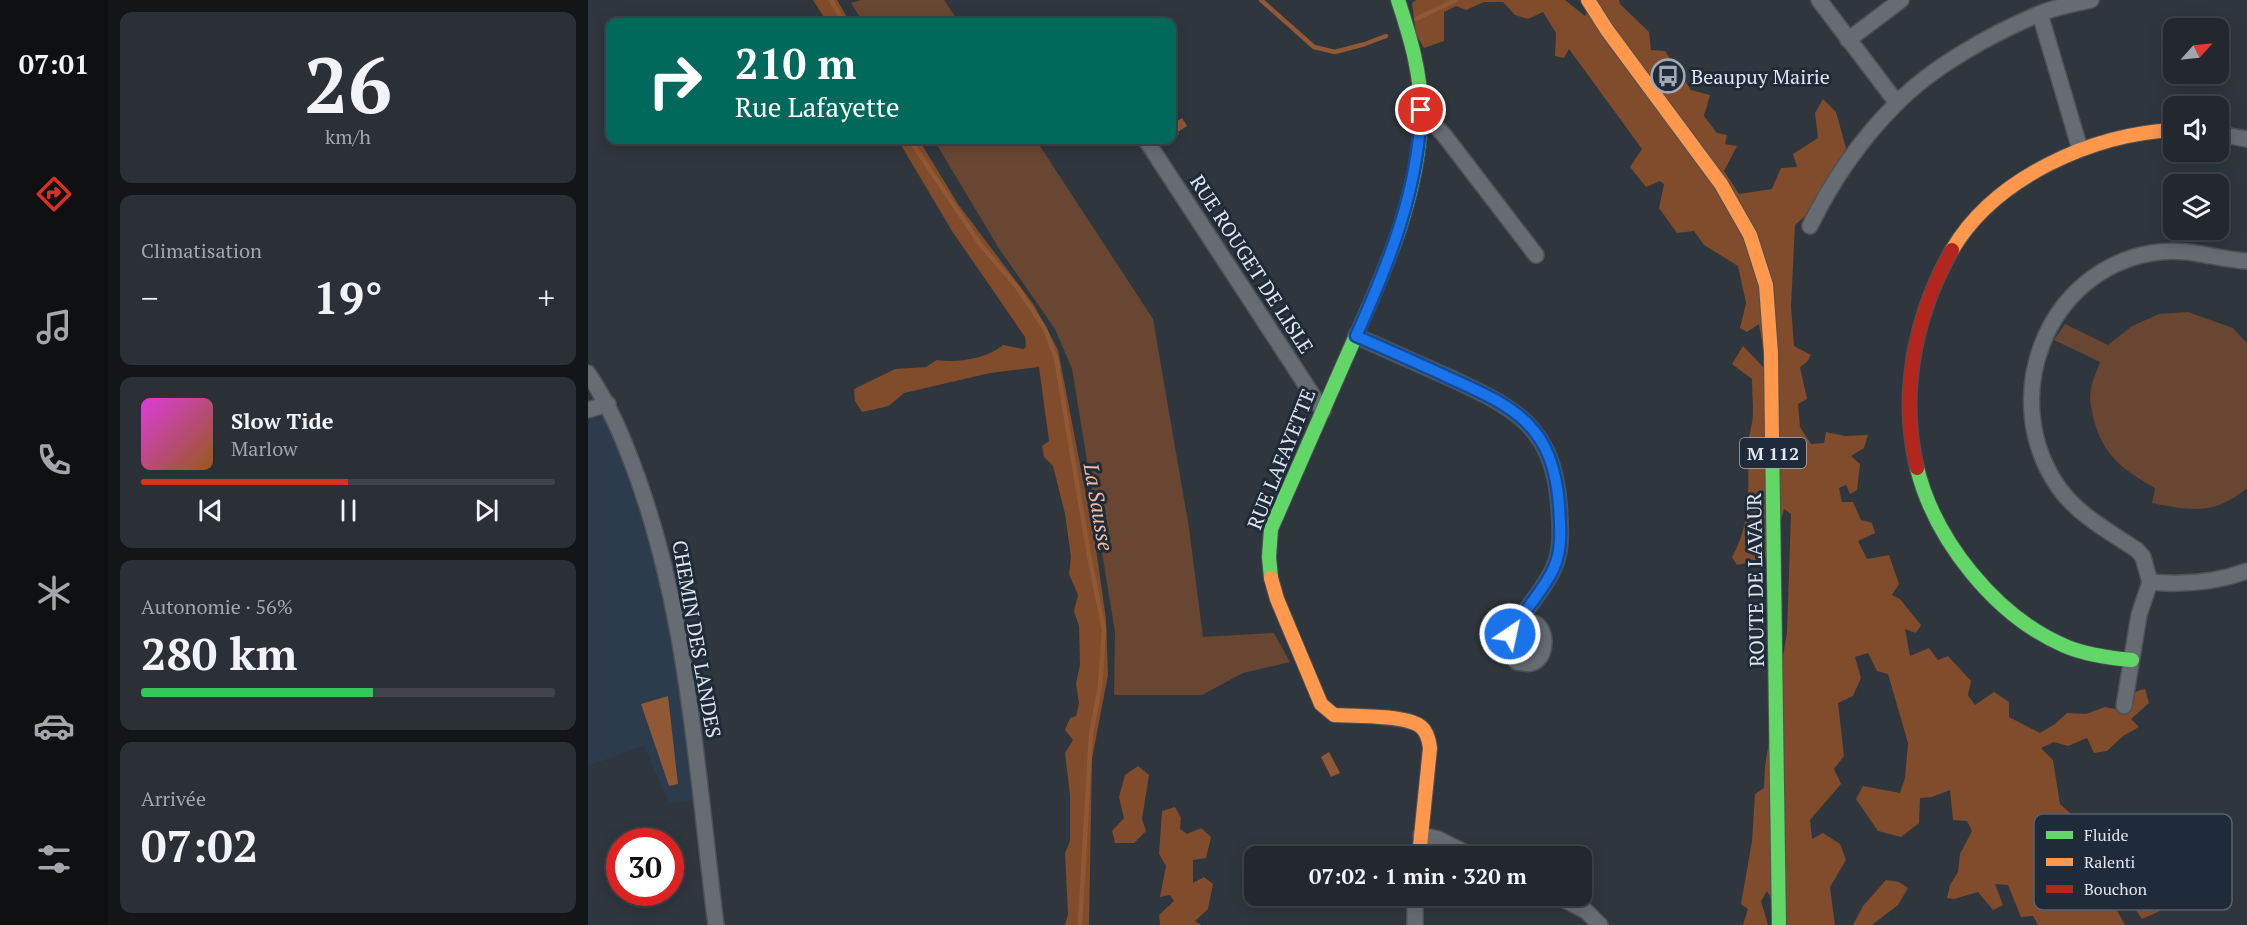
<!DOCTYPE html>
<html lang="fr">
<meta charset="utf-8">
<style>
:root{--surface:#23282e;--page:#2b3036;--text:#f1f3f6;--muted:#a3a6aa;--line:#40444a;--accent:#d93025}
body{margin:0;font-family:"PT Serif",serif;background:var(--page);color:var(--text);height:100vh;display:flex;flex-direction:column;font-size:22px;white-space:nowrap}
*{box-sizing:border-box;margin:0}
p{font-size:20px;color:var(--muted)}
.icon{flex:none;width:33px;height:33px;fill:none;stroke:currentColor;stroke-width:2;stroke-linecap:round;stroke-linejoin:round}
.map{position:relative;flex:1;overflow:hidden}
.sheet{display:flex;flex-direction:column;gap:12px;padding:12px;background:#131619;width:480px}
.sheet>*{flex:none}
.banner{position:absolute;left:18px;top:18px;width:570px;height:126px;border-radius:12px;box-shadow:0 3px 15px #0003,0 0 0 2px var(--line);background:#00695c;color:#fff;overflow:hidden}
.needle{width:39px;rotate:63deg}
.controls{position:absolute;left:1575px;top:18px;display:grid;gap:12px}
.controls a{display:grid;place-items:center;width:66px;height:66px;border-radius:12px;background:var(--surface);box-shadow:0 3px 15px #0003,0 0 0 2px var(--line);font-size:30px}
.speed{position:absolute;left:18px;top:828px;display:flex;gap:12px;font-size:30px;font-weight:700;text-align:center}
.speed>*{display:grid;place-content:center;width:78px;height:78px;border-radius:50%;background:var(--surface);box-shadow:0 3px 15px #0003,0 0 0 2px var(--line);line-height:1}
.speed .limit{border:9px solid #d22;background:#fff;color:#111}
.pin{position:absolute;display:grid;place-items:center;width:51px;height:51px;color:#fff;margin:-26px;border:3px solid #fff;border-radius:50%;box-shadow:0 2px 6px #0007}
.me{position:absolute;width:66px;margin:-33px;rotate:34deg;stroke-linejoin:round;filter:drop-shadow(0 0 4px #0008)}
.turn{display:flex;align-items:center;gap:21px;height:126px;padding:0 30px;font-size:27px}
.turn .icon{width:78px;height:78px;stroke-width:2.5}
.turn b{display:block;font-size:42px;line-height:51px}
.big{font-size:45px;font-weight:700;line-height:1.1}
.sheet .widget{flex:1;display:flex;flex-direction:column;justify-content:center;gap:9px;min-width:0;padding:0 21px;border-radius:12px;background:var(--page)}
.sheet .dial{align-items:center;gap:0}
.dial b{font-size:78px;line-height:1}
.song{display:flex;align-items:center;gap:18px}
.cover{width:72px;height:72px;border-radius:9px;background:linear-gradient(135deg,hsl(300 70% 55%),hsl(30 70% 35%))}
.played{height:6px;border-radius:3px;background:linear-gradient(90deg,var(--accent) 50%,var(--line) 50%)}
.keys{display:flex;justify-content:space-around;direction:ltr}
.heat{display:flex;justify-content:space-between;align-items:center;font-size:33px;direction:ltr}
.charge{height:9px;border-radius:4px;background:linear-gradient(90deg,#34c759 56%,var(--line) 0)}
.trip{position:absolute;left:656px;top:846px;width:348px;height:60px;border-radius:12px;background:var(--surface);box-shadow:0 3px 15px #0003,0 0 0 2px var(--line);font-weight:700;line-height:60px;text-align:center}
main{display:flex;flex:1;min-height:0}
.tabs{display:flex;flex-direction:column;width:108px;justify-content:space-around;align-items:center;background:#0e1012;color:var(--muted)}
.tabs .icon{width:42px;height:42px}
.tabs .active{color:var(--accent)}
.tabs b{font-size:27px;color:var(--text)}
.map>svg:first-child{display:block}
</style>
<main>
<nav class="tabs">
<b>07:01</b>
<svg class="icon active" aria-label="directions" viewBox="0 0 24 24"><path d="M12 3l9 9-9 9-9-9zM9 14v-3h6M13 9l2 2-2 2"/></svg>
<svg class="icon" aria-label="music" viewBox="0 0 24 24"><path d="M9 18V5l10-2v13"/><circle cx="6" cy="18" r="3"/><circle cx="16" cy="16" r="3"/></svg>
<svg class="icon" aria-label="phone" viewBox="0 0 24 24"><path d="M5 4h4l2 5-3 2q2 4 5 5l2-3 5 2v4C11 20 4 13 5 4z"/></svg>
<svg class="icon" aria-label="climate" viewBox="0 0 24 24"><path d="M12 3v18M4 7l16 10M4 17L20 7"/></svg>
<svg class="icon" aria-label="car" viewBox="0 0 24 24"><path d="M5 17H2v-5l4-1 3-4h7l3 4 3 1v5h-3M9 17h6M6 11h13"/><circle cx="7" cy="17" r="2"/><circle cx="17" cy="17" r="2"/></svg>
<svg class="icon" aria-label="filters" viewBox="0 0 24 24"><path d="M4 7h16M4 17h16"/><circle cx="9" cy="7" r="2"/><circle cx="15" cy="17" r="2"/></svg>
</nav>
<section class="sheet">
<div class="widget dial"><b>26</b><p>km/h</p></div>
<div class="widget"><p>Climatisation</p>
<div class="heat"><a>−</a><b class="big">19°</b><a>+</a></div>
</div>
<div class="widget">
<div class="song"><i class="cover"></i><div><b>Slow Tide</b><p>Marlow</p></div></div>
<div class="played"></div>
<div class="keys"><svg class="icon" aria-label="previous" viewBox="0 0 24 24"><path d="M18 5L8 12l10 7zM5 5v14"/></svg><svg class="icon" aria-label="pause" viewBox="0 0 24 24"><path d="M8 5v14M16 5v14"/></svg><svg class="icon" aria-label="next" viewBox="0 0 24 24"><path d="M6 5l10 7-10 7zM19 5v14"/></svg></div>
</div>
<div class="widget"><p>Autonomie · 56%</p><b class="big">280 km</b><div class="charge"></div></div>
<div class="widget"><p>Arrivée</p><b class="big">07:02</b></div>
</section>
<div class="map">
<svg width="1659" height="925" viewBox="0 0 1659 925">
<rect width="100%" height="100%" fill="#2f363d"/>
<polygon fill="#2c3c4d" points="0,392 31,445 53,507 78,599 108,799 81,803 56,746 0,766"/>
<g fill="#684632">
<polygon points="273,0 356,0 371,22 275,22 263,3"/>
<polygon points="346,140 448,140 565,319 601,528 615,637 686,633 702,662 655,673 614,695 526,695 527,632 484,369 467,329 410,247"/>
<path d="M1600 312 1645 328 1659 343V488C1627 515 1603 511 1564 503L1567 488C1534 469 1514 455 1505 416 1504 410 1502 404 1502 398 1502 385 1508 373 1512 362L1466 340 1477 324 1520 345 1544 326 1571 314Z"/>
</g>
<g fill="#804c2b">
<polygon points="225,0 249,0 262,22 239,22"/>
<path d="M828 0H977L997 16 1006 0H1031L1032 4 1061 32 1063 50 1077 51 1103 90 1122 95 1116 116 1129 133 1139 135 1137 144 1149 146 1136 171 1151 194 1184 189 1193 168 1209 167 1205 154 1230 138 1227 113 1235 99 1248 112 1258 148 1231 204 1207 225 1203 306 1206 346 1223 355 1219 362 1212 367 1219 399 1210 404 1212 427 1223 444 1236 443 1238 432 1257 436 1280 435 1276 448 1263 456 1272 464 1269 490 1262 494 1258 485 1251 488 1254 502H1265L1273 520 1284 523 1287 533 1270 541 1279 559 1301 555 1311 584 1304 595 1312 599 1333 625 1328 633 1317 629 1322 656 1341 648 1350 660 1360 656 1383 681 1380 695 1387 705 1406 692 1421 702V717L1452 733 1467 724 1479 713 1498 714 1517 707 1532 710C1539 698 1544 691 1557 689L1561 703 1543 719 1551 727 1535 736 1519 751 1506 753 1499 738 1480 746 1466 742 1453 748 1465 760 1472 804 1488 818 1489 850 1515 879 1540 871 1547 886 1568 893 1572 911 1554 919 1543 903 1526 905 1537 925H1450L1445 916 1433 917 1420 885 1407 884 1415 905 1405 910 1390 892 1366 899 1359 898 1362 885 1370 872 1372 854 1384 831 1379 821 1365 820 1362 790 1344 797 1332 798 1331 823 1313 837 1290 831 1268 799 1275 786 1312 793 1317 778 1320 743 1300 674 1289 671 1280 653 1267 657 1273 678 1265 696 1250 703 1256 756 1246 769 1253 784 1222 820 1224 839 1235 833 1252 844 1258 860 1242 887 1247 925H1198L1179 891 1173 901 1180 925H1155L1160 909 1153 904 1164 841 1167 794 1176 788 1177 766 1199 632 1203 514 1196 509 1182 558 1149 565 1144 557C1164 522 1160 486 1160 448 1160 436 1165 424 1165 412 1165 401 1164 390 1164 379L1144 364 1155 346 1179 371 1171 324 1159 332 1152 328 1158 303 1150 266 1116 245 1106 231 1089 233 1071 208 1076 184 1072 181 1058 187 1042 167 1054 149 981 49 976 58 967 56 968 33 955 12 940 19 927 15 915 2H896L878 10 868 6 856 12V41L836 48 828 34 824 3Z"/>
<path d="M310 140H331L370 204 446 305 470 350 507 542 518 619 520 675 504 759 501 925H477L480 914 477 853 482 841V795L477 753 485 740 477 730 482 718 488 716 491 703 488 684 492 664 491 626 486 611 490 595 481 574 483 557 477 514 465 466 456 457 454 446 461 441 451 367 402 373 316 393 301 406 274 412 267 401 266 389 307 369 338 367 349 360C370 363 398 359 415 345L435 349 438 347 437 337 364 231Z"/>
<polygon points="550,766 561,775 554,819 558,831 546,843 527,843 524,831 536,818 531,797 537,775"/>
<polygon points="587,807 593,818 592,829 599,834 613,828 623,837 618,858 605,860 605,883 616,877 625,884 620,909 607,921 613,925 572,925 571,915 586,901 582,895 572,897 578,866 571,854 574,811"/>
<polygon points="1298,880 1311,882 1320,888 1310,905 1284,925 1265,925 1275,906"/>
</g>
<g fill="#905835">
<polygon points="594,118 599,126 590,132 591,134 587,137 584,132 584,124"/>
<polygon points="80,696 90,784 81,786 53,704"/>
<polygon points="741,752 752,773 743,777 733,757"/>
</g>
<g fill="none" stroke-linecap="round" stroke-linejoin="round">
<g stroke="#905835" stroke-width="4.5">
<polyline points="243,0 256,22"/>
<polyline points="673,0 726,47 747,52 777,44 798,36"/>
<polyline points="828,19 868,0"/>
<polyline points="322,140 392,244 429,287 457,329 468,358 501,555 516,630 512,686 503,734 492,925"/>
</g>
<g stroke="#4c5258" stroke-width="18">
<g id="street">
<polyline points="1231,0 1309,103"/>
<polyline points="1452,14 1492,149"/>
<polyline points="1260,40 1313,0"/>
<polyline points="833,110 856,135 948,255"/>
<polyline points="1630,134 1659,139"/>
<polyline points="558,140 735,411"/>
<path d="M1222 226C1244 181 1272 140 1308 104 1344 67 1403 34 1451 14 1467 7 1486 4 1503 0"/>
<path d="M768 336C799 350 829 363 860 377 925 407 965 425 971 505 972 522 974 543 969 559 964 579 942 603 931 621L924 627 921 653 929 662C935 663 942 665 948 661 959 654 959 628 946 623 941 622 935 622 931 621"/>
<path d="M0 373C23 408 36 440 50 479 101 622 109 776 128 925"/>
<polyline points="0,410 20,404"/>
<path d="M1562 582 1555 557 1549 550C1522 532 1490 515 1471 488 1409 400 1457 271 1564 253 1601 247 1625 259 1659 261"/>
<path d="M1562 582C1595 585 1627 583 1659 571"/>
<polyline points="1536,706 1551,615 1562,582"/>
<polyline points="833,835 850,839 884,856"/>
<polyline points="969,896 998,911 1012,925"/>
<polyline points="827,925 827,896"/>
</g>
</g>
<g stroke="#4c5258" stroke-width="16">
<g id="fast">
<polyline points="1184,437 1191,925"/>
<path d="M1329 468C1347 540 1407 616 1477 646 1498 655 1521 658 1544 660"/>
<path d="M683 578 681 557 683 529C708 472 733 415 758 358 793 279 832 199 833 111 833 73 822 36 810 0"/>
</g>
</g>
<g stroke="#4c5258" stroke-width="16">
<g id="slow">
<polyline points="1000,0 1019,30 1133,184 1162,235 1178,285 1183,353 1184,437"/>
<path d="M1364 250C1407 177 1505 134 1586 130"/>
<path d="M683 578 689 599 733 704 746 715C766 716 817 715 832 726 839 731 841 740 842 748L831 856"/>
</g>
</g>
<g stroke="#4c5258" stroke-width="16">
<path id="jam" d="M1329 468C1311 394 1327 315 1364 250"/>
</g>
<use href="#street" stroke="#676c73" stroke-width="15"/>
<use href="#fast" stroke="#63d668" stroke-width="14"/>
<use href="#slow" stroke="#ff974d" stroke-width="14"/>
<use href="#jam" stroke="#b3261e" stroke-width="14"/>
</g>
<g fill="none" stroke-linecap="round" stroke-linejoin="round">
<g stroke="#114b97" stroke-width="15">
<path id="route" d="M833 110C830 191 801 263 768 336 800 350 832 364 864 379 929 408 965 427 971 505 972 522 974 542 969 559 964 579 942 603 931 621L924 627 922 634"/>
</g>
<use href="#route" stroke="#1a73e8" stroke-width="10"/>
</g>
<defs>
<g id="bus-ring" transform="scale(1.725)"><circle r="9.5" fill="#1f2b38" stroke="#a1a8b1" stroke-width="1.5"/><path d="M-5-6H5V4H4V6H2V4H-2V6H-4V4H-5ZM-3.5-4V0h7V-4ZM-3.5 1.2v1.5H-2V1.2ZM2 1.2v1.5H3.5V1.2Z" fill="#a1a8b1"/></g>
</defs>
<g fill-rule="evenodd">
<use href="#bus-ring" x="1080" y="76"/>
</g>
<g text-anchor="middle" dominant-baseline="central" stroke-width="6" stroke-linejoin="round" paint-order="stroke">
<rect fill="#1f2b38" stroke="#a5aeb8" stroke-width="1.5" x="1152" y="438" width="66" height="30" rx="4.5"/>
<g font-size="18" font-weight="bold" fill="#dee6ef">
<text x="1185" y="453">M 112</text>
</g>
<g font-size="20" fill="#dee6ef" stroke="#1f2b38" text-anchor="start">
<text x="1103" y="76">Beaupuy Mairie</text>
</g>
<g font-size="20" fill="#dee6ef" stroke="#1f2b38">
<text transform="translate(664 264) rotate(57)">RUE ROUGET DE LISLE</text>
<text transform="translate(693 459) rotate(-68)">RUE LAFAYETTE</text>
<text transform="translate(1167 580) rotate(-91)">ROUTE DE LAVAUR</text>
<text transform="translate(109 639) rotate(80)">CHEMIN DES LANDES</text>
</g>
<g font-size="21" font-style="italic" fill="#f3bc9c" stroke="#1f2b38">
<text transform="translate(511 507) rotate(80)">La Sausse</text>
</g>
</g>
<rect x="1446" y="814" width="198" height="96" rx="9" fill="#1f2b38" stroke="#58636f" stroke-width="1.5"/>
<rect x="1458" y="831" width="27" height="8" fill="#63d668"/>
<rect x="1458" y="858" width="27" height="8" fill="#ff974d"/>
<rect x="1458" y="885" width="27" height="8" fill="#b3261e"/>
<g font-size="16" fill="#dee6ef">
<text x="1496" y="841">Fluide</text>
<text x="1496" y="868">Ralenti</text>
<text x="1496" y="895">Bouchon</text>
</g>
</svg>
<div class="controls">
<a><svg class="needle" viewBox="-14 -14 28 28"><path d="M0-13l5 13h-10z" fill="#e53935"/><path d="M0 13l5-13h-10z" fill="#a3a6aa"/></svg></a>
<a><svg class="icon" aria-label="sound" viewBox="0 0 24 24"><path d="M4 9h4l5-4v14l-5-4H4zM17 9q2 3 0 6"/></svg></a>
<a><svg class="icon" aria-label="layers" viewBox="0 0 24 24"><path d="M12 4l9 5-9 5-9-5zM3 14l9 5 9-5"/></svg></a>
</div>
<div class="speed"><div class="limit">30</div></div>
<div class="pin" style="left:833px;top:110px;background:#d93025"><svg class="icon" aria-label="arrive" viewBox="0 0 24 24"><path d="M6 21V4h12l-3 4 3 4H6"/></svg></div>
<svg class="me" style="left:922px;top:634px" viewBox="-20 -20 40 40"><circle r="17" fill="#1a73e8" stroke="#fff" stroke-width="3"/><path d="M0-11L8 9 0 5-8 9z" fill="#fff"/></svg>
<div class="trip">07:02 · 1 min · 320 m</div>
<div class="banner">
<div class="turn"><svg class="icon" aria-label="right" viewBox="0 0 24 24"><path d="M7 20v-9h11M14 6l5 5-5 5"/></svg><div><b>210 m</b>Rue Lafayette</div></div>
</div>
</div>
</main>
